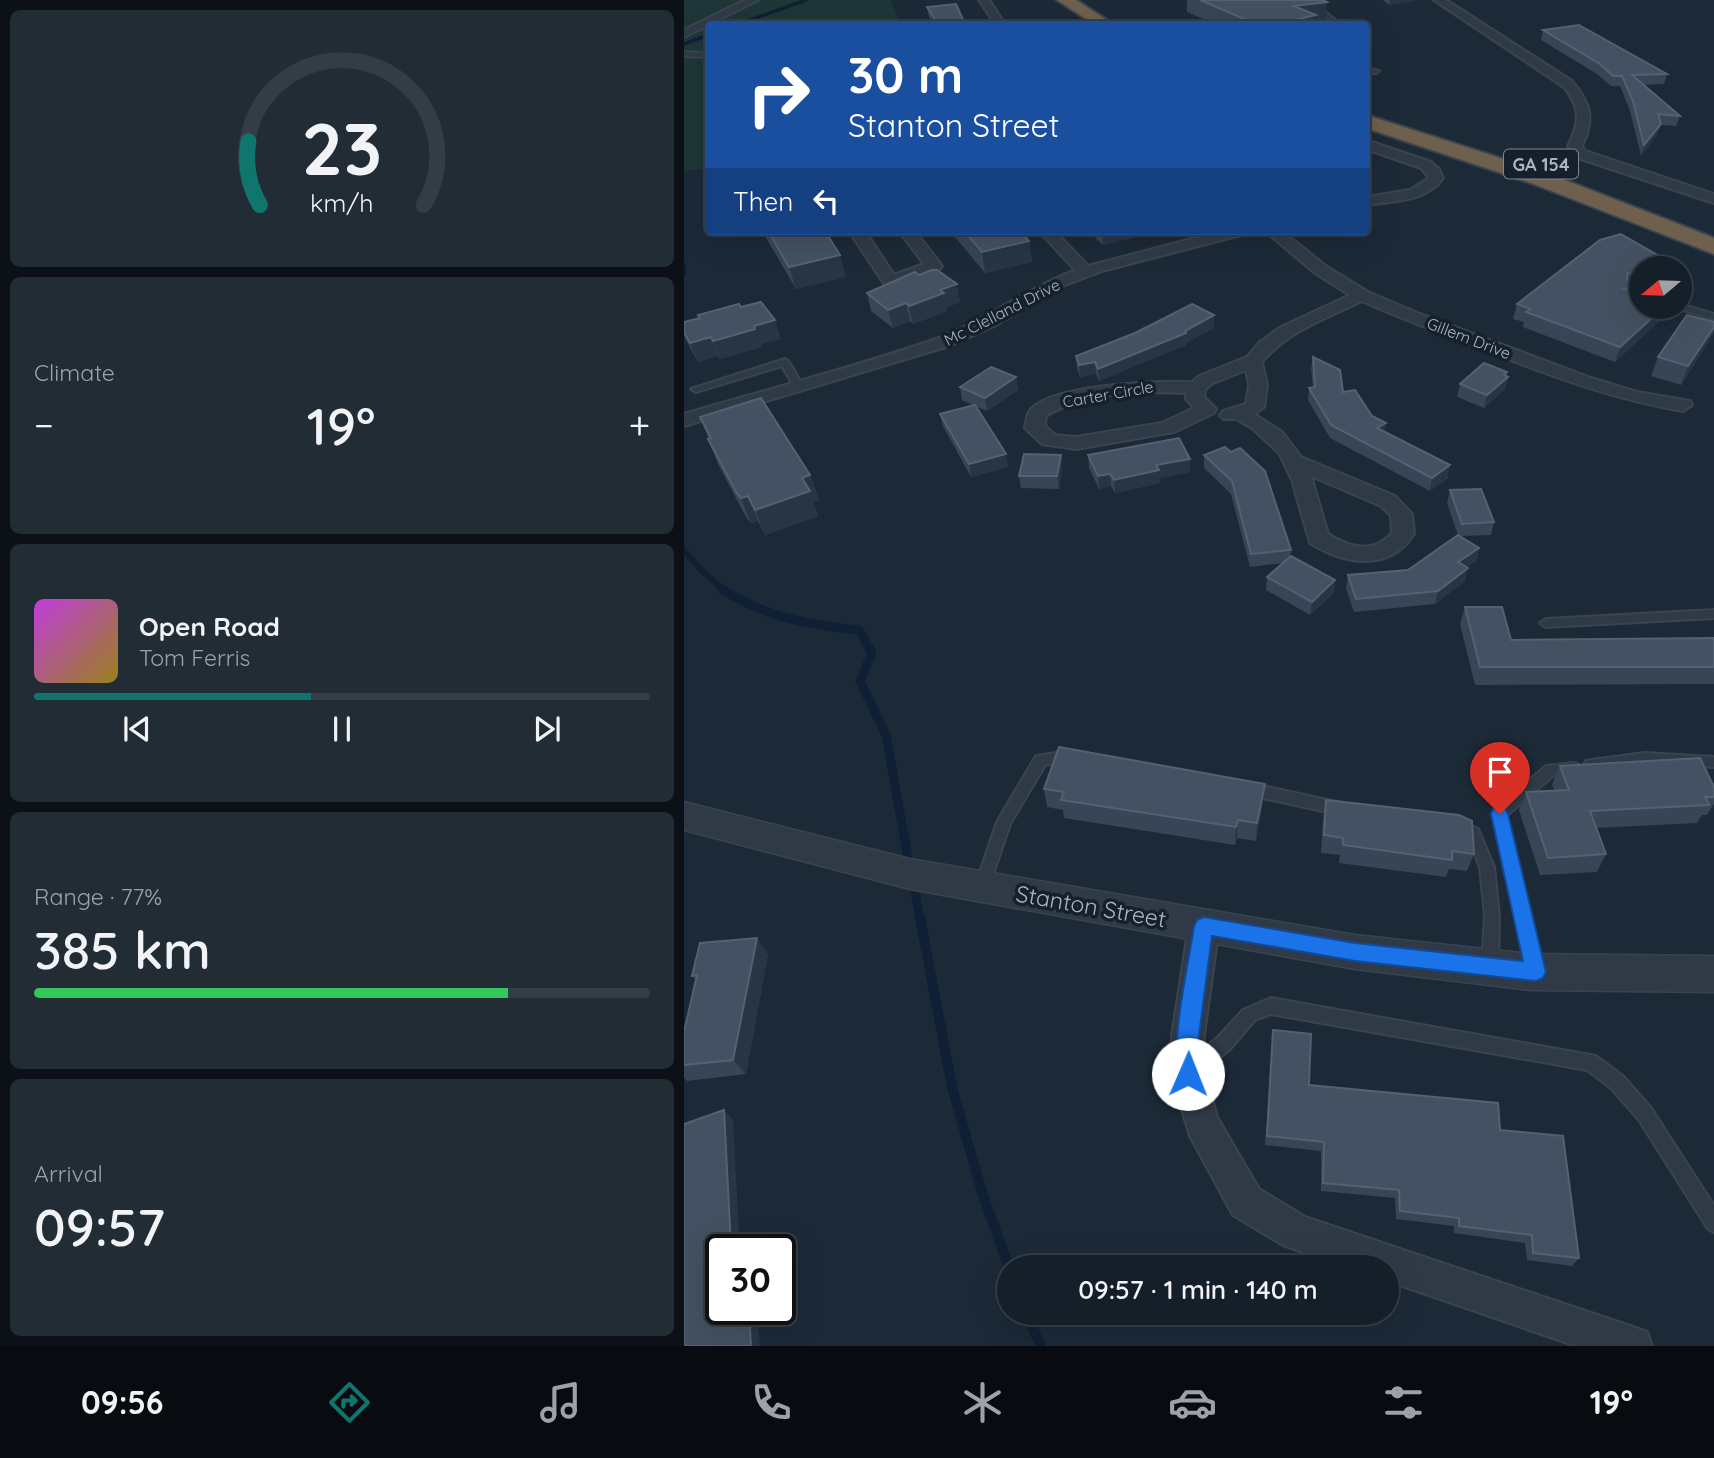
<!DOCTYPE html>
<meta charset="utf-8">
<style>
:root{--surface:#151f29;--page:#222c35;--text:#f1f3f6;--muted:#9da2a8;--line:#343d46;--accent:#0f766e}
body{margin:0;font-family:Quicksand,sans-serif;background:var(--page);color:var(--text);height:100vh;display:flex;flex-direction:column;font-size:26px;white-space:nowrap}
*{box-sizing:border-box;margin:0}
p{font-size:23px;color:var(--muted)}
.icon{flex:none;width:38px;height:38px;fill:none;stroke:currentColor;stroke-width:2;stroke-linecap:round;stroke-linejoin:round}
.map{position:relative;flex:1;overflow:hidden}
.panel{display:flex;flex-direction:column;gap:10px;padding:10px;background:#0c1117;width:684px}
.panel>*{flex:none}
.guide{position:absolute;left:21px;top:21px;width:665px;height:214px;border-radius:7px;box-shadow:0 7px 28px #0002,0 0 0 2px var(--line);background:#1a4fa0;color:#fff;overflow:hidden}
.needle{width:46px;rotate:251deg}
.fabs{position:absolute;left:945px;top:256px;display:grid;gap:14px}
.fabs a{display:grid;place-items:center;width:63px;height:63px;border-radius:50%;background:var(--surface);box-shadow:0 7px 28px #0002,0 0 0 2px var(--line);font-size:35px}
.speed{position:absolute;left:21px;top:1234px;display:flex;gap:14px;font-size:35px;font-weight:700;text-align:center}
.speed>*{display:grid;place-content:center;width:91px;height:91px;border-radius:50%;background:var(--surface);box-shadow:0 7px 28px #0002,0 0 0 2px var(--line);line-height:1}
.speed .limit{border:4px solid #111;border-radius:10px;background:#fff;color:#111}
.pin{position:absolute;display:grid;place-items:center;width:60px;height:60px;color:#fff;margin:-72px -30px;border-radius:50% 50% 50% 0;rotate:-45deg;box-shadow:0 0 7px #0007}
.pin .icon{rotate:45deg}
.me{position:absolute;width:77px;margin:-38px;rotate:1deg;stroke-linejoin:round;filter:drop-shadow(0 0 5px #0008)}
.turn{display:flex;align-items:center;gap:24px;height:147px;padding:0 28px;font-size:32px}
.turn .icon{width:91px;height:91px;stroke-width:2.5}
.turn b{display:block;font-size:49px;line-height:60px}
.then{display:flex;align-items:center;height:66px;padding:0 28px;background:#0003;gap:14px;font-size:26px}
.big{font-size:52px;font-weight:600;line-height:1.1}
.panel .tile{flex:1;display:flex;flex-direction:column;justify-content:center;gap:10px;min-width:0;padding:0 24px;border-radius:10px;background:var(--page)}
.panel .dial{align-items:center;gap:0}
.dial svg{height:182px;overflow:visible;fill:none;stroke:var(--line);stroke-width:7;stroke-linecap:round;text-anchor:middle}
.dial text{fill:var(--text);stroke:none}
.song{display:flex;align-items:center;gap:21px}
.cover{width:84px;height:84px;border-radius:10px;background:linear-gradient(135deg,hsl(290 70% 55%),hsl(50 70% 35%))}
.played{height:7px;border-radius:4px;background:linear-gradient(90deg,var(--accent) 45%,var(--line) 45%)}
.keys{display:flex;justify-content:space-around;direction:ltr}
.heat{display:flex;justify-content:space-between;align-items:center;font-size:38px;direction:ltr}
.charge{height:10px;border-radius:5px;background:linear-gradient(90deg,#34c759 77%,var(--line) 0)}
.trip{position:absolute;left:313px;top:1255px;width:402px;height:70px;border-radius:35px;background:var(--surface);box-shadow:0 7px 28px #0002,0 0 0 2px var(--line);font-weight:600;line-height:70px;text-align:center}
.tabs{display:flex;height:112px;justify-content:space-around;align-items:center;background:#080c10;color:var(--muted)}
.tabs .icon{width:49px;height:49px}
.tabs .selected{color:var(--accent)}
.tabs b{font-size:32px;color:var(--text)}
main{display:flex;flex:1;min-height:0}
.map>svg:first-child{display:block}
</style>
<main>
<section class="panel">
<div class="tile dial"><svg viewBox="0 0 100 80">
<path d="M14 69A42 42 0 1 1 86 69"/>
<path d="M14 69A42 42 0 0 1 9 41" stroke="#0f766e"/>
<text x="50" y="56" font-size="32" font-weight="700">23</text>
<text x="50" y="72" font-size="11">km/h</text>
</svg></div>
<div class="tile"><p>Climate</p>
<div class="heat"><a>−</a><b class="big">19°</b><a>+</a></div>
</div>
<div class="tile">
<div class="song"><i class="cover"></i><div><b>Open Road</b><p>Tom Ferris</p></div></div>
<div class="played"></div>
<div class="keys"><svg class="icon" aria-label="previous" viewBox="0 0 24 24"><path d="M18 5L8 12l10 7zM5 5v14"/></svg><svg class="icon" aria-label="pause" viewBox="0 0 24 24"><path d="M8 5v14M16 5v14"/></svg><svg class="icon" aria-label="next" viewBox="0 0 24 24"><path d="M6 5l10 7-10 7zM19 5v14"/></svg></div>
</div>
<div class="tile"><p>Range · 77%</p><b class="big">385 km</b><div class="charge"></div></div>
<div class="tile"><p>Arrival</p><b class="big">09:57</b></div>
</section>
<div class="map">
<svg width="1030" height="1346" viewBox="0 0 1030 1346">
<rect width="100%" height="100%" fill="#1c2937"/>
<polygon fill="#1e3638" points="0,0 206,0 217,24 24,24 24,168 0,171"/>
<g fill="none" stroke-linecap="round" stroke-linejoin="round">
<g stroke="#102034" stroke-width="3.5">
<polyline points="55,24 122,0"/>
<polyline points="0,44 24,35"/>
</g>
<polyline stroke="#102034" stroke-width="5" points="0,265 0,273"/>
<polyline stroke="#102034" stroke-width="6" points="0,551 18,571 41,591"/>
<g stroke="#102034" stroke-width="9">
<path d="M38 589C81 617 125 625 175 630L188 653 176 681 202 735 226 869"/>
<polyline points="229,881 236,919"/>
</g>
<g stroke="#102034" stroke-width="10">
<polyline points="236,917 268,1087 298,1192 326,1271"/>
<polyline points="341,1312 357,1346"/>
</g>
<g stroke="#394451" stroke-width="4">
<g id="service">
<polygon points="619,0 625,0 657,24 651,24"/>
<polygon points="0,52 24,53 24,57 0,56"/>
<polygon points="682,68 695,71 692,73 682,72"/>
<polygon points="996,304 1030,314 1030,319 992,308 991,306 996,306"/>
<polygon points="101,359 105,362 119,386 117,388 111,388 98,366 15,391 12,392 7,389"/>
<polygon points="1030,610 1030,618 862,627 856,623 862,619"/>
<polygon points="385,751 390,752 392,756 390,760 361,765 326,824 303,892 298,893 293,892 291,887 313,822 352,756"/>
<polygon points="961,753 1030,757 1030,767 961,763 907,770 902,769 900,765 902,761 907,760"/>
<polygon points="889,763 894,764 896,768 894,772 870,775 822,816 859,968 856,973 851,975 846,973 843,968 808,814 810,810 862,766"/>
<polygon points="565,783 657,803 662,805 664,809 662,813 657,815 565,795 560,793 558,789 560,785"/>
<polygon points="774,820 794,829 810,867 815,916 814,967 811,972 806,974 801,972 798,967 801,916 796,867 784,837 769,830 767,826 769,822"/>
<polygon points="587,998 912,1056 939,1076 967,1108 1030,1206 1030,1232 1024,1229 955,1120 927,1088 903,1070 587,1014 571,1020 546,1049 515,1075 509,1077 503,1075 501,1069 503,1063 534,1037 559,1010"/>
</g>
</g>
<g stroke="#394451" stroke-width="4">
<g id="minor">
<polygon points="61,0 74,0 0,37 0,30"/>
<polygon points="295,0 305,0 321,24 311,24"/>
<path d="M750 0H762L888 81C907 104 911 119 898 146L901 151 1030 194V203L891 157 884 146C896 122 897 108 880 87Z"/>
<path d="M682 140 747 162 755 169 759 178C742 202 710 201 682 205V197L726 190 745 178 737 168 682 149Z"/>
<polygon points="165,231 181,231 210,275 240,264 215,231 231,231 258,266 256,269 213,285 201,285"/>
<path d="M355 231H371L404 266 538 231H564L561 234 418 271 376 287 310 326 265 346 0 426V414C84 389 169 368 252 339 301 321 342 289 391 270Z"/>
<path d="M581 231H598L643 267 684 292 731 312 907 378 953 392 1006 401 1008 405 999 411C933 400 876 379 813 355 768 338 723 321 678 301 643 318 604 331 578 362L583 385 580 407 570 414 598 432 617 457 711 496 728 514 730 534C705 573 660 564 626 543L608 480 595 453 568 428 552 419H539L536 415 539 411 562 404 565 385 562 370 527 384 521 390 520 397 532 409 530 413 490 432 392 449 358 444 341 428C342 421 343 413 348 408 374 384 473 381 508 382L515 376 563 357 576 342 595 328 666 295 631 273ZM502 393V399L510 408 478 423 392 437 371 435 361 426 362 416C400 392 458 391 502 393ZM627 476 697 506 707 516 708 533C689 554 666 548 644 534Z"/>
<polygon points="520,912 531,916 535,926 520,1035 521,1074 533,1117 575,1189 621,1217 949,1327 963,1332 968,1346 892,1346 704,1281 704,1267 661,1267 599,1245 549,1215 506,1136 487,1074 488,1035 505,926 509,916"/>
</g>
</g>
<g stroke="#394451" stroke-width="3">
<polygon id="tertiary" points="0,802 226,859 671,935 847,954 1030,956 1030,992 847,990 671,969 226,889 0,830"/>
</g>
<g stroke="#3b4551" stroke-width="4">
<g id="motorway">
<polygon points="373,0 392,0 429,24 410,24"/>
<polygon points="682,115 863,173 1030,238 1030,254 847,183 682,128"/>
</g>
</g>
<use href="#service" fill="#303a47" fill-rule="evenodd"/>
<use href="#minor" fill="#303a47" fill-rule="evenodd"/>
<use href="#tertiary" fill="#303a47" fill-rule="evenodd"/>
<use href="#motorway" fill="#6e604c" fill-rule="evenodd"/>
</g>
<g fill="#374556">
<polygon points="503,0 640,0 642,20 632,21 632,24 531,24 503,12"/>
<polygon points="699,0 734,0 705,5"/>
<polygon points="243,7 281,24 287,24 250,24 245,17"/>
<polygon points="859,30 983,74 980,84 959,85 996,116 992,126 976,125 973,135 957,156 946,111 936,86 927,86 913,74 857,40"/>
<polygon points="78,231 141,231 162,277 112,289"/>
<polygon points="266,231 336,231 345,241 348,262 301,273"/>
<polygon points="404,231 475,231 419,245"/>
<polygon points="957,268 957,289 955,289 954,293 980,317 931,362 839,327 840,322 829,319 833,304"/>
<polygon points="183,293 276,302 263,307 263,311 229,324 226,321 209,328 187,311"/>
<polygon points="57,307 97,339 77,344 78,347 36,359 34,356 14,362 0,336 0,322"/>
<polygon points="530,315 530,328 502,343 502,345 415,381 412,374 396,377 393,368 392,356"/>
<polygon points="1030,322 1030,330 1025,341 997,385 967,376 974,357"/>
<polygon points="629,357 659,392 688,416 701,432 764,478 746,491 646,438 624,400 625,388 629,387 627,369"/>
<polygon points="823,372 822,376 824,377 821,389 800,408 773,397 776,384"/>
<polygon points="332,377 334,390 303,411 291,406 324,467 287,477 259,426 256,414 289,405 278,400 276,387"/>
<polygon points="16,417 126,475 135,500 129,502 134,516 81,535 74,521 67,523 62,517 34,464"/>
<polygon points="541,447 607,550 606,558 651,580 650,593 626,615 582,590 583,577 599,563 566,567 547,494 520,468 520,455"/>
<polygon points="377,455 378,467 375,489 337,488 335,476"/>
<polygon points="404,455 506,472 476,478 476,483 431,493 427,486 415,489 405,468"/>
<polygon points="766,490 810,522 807,535 777,536 795,548 792,561 782,567 781,581 751,604 670,612 662,588 664,575 724,570 774,535 763,503"/>
<polygon points="781,607 827,640 1030,638 1030,684 791,685 776,624"/>
<polygon points="876,766 1030,787 1030,804 1023,815 1018,815 1013,823 912,828 922,854 913,872 856,875 835,810 842,792 870,790 868,784"/>
<polygon points="360,789 579,802 572,841 553,838 551,845 380,818 379,810 363,807"/>
<polygon points="642,800 790,854 783,871 765,869 762,877 655,863 656,855 637,853 639,818"/>
<polygon points="84,954 62,1074 3,1081 0,1078 0,1032 12,980 8,976"/>
<polygon points="589,1030 625,1085 816,1130 895,1258 888,1266 843,1260 841,1243 770,1233 770,1226 712,1219 711,1198 637,1191 637,1151 581,1145"/>
</g>
<g fill="#273545">
<polygon points="706,0 734,0 705,5"/>
<polygon points="643,2 642,20 632,21 632,24 593,24 610,6"/>
<polygon points="977,124 973,135 957,156 960,145"/>
<polygon points="418,231 475,231 419,245"/>
<polygon points="345,241 348,262 301,273 298,252"/>
<polygon points="156,255 162,277 112,289 105,267"/>
<polygon points="1000,270 996,282 996,272"/>
<polygon points="273,284 276,302 263,307 263,311 229,324 225,306 256,290"/>
<polygon points="957,284 952,298 940,289"/>
<polygon points="222,303 226,321 209,328 204,310"/>
<polygon points="981,306 984,306 980,317 931,362 936,347"/>
<polygon points="530,315 530,328 502,343 502,345 415,381 414,369 501,331"/>
<polygon points="91,320 97,339 77,344 78,347 36,359 29,341 70,326"/>
<polygon points="1030,327 1025,341 997,385 1004,366"/>
<polygon points="27,337 34,356 14,362 6,343"/>
<polygon points="411,362 412,374 396,377 395,365"/>
<polygon points="823,372 821,380 824,377 821,389 800,408 803,395"/>
<polygon points="332,377 334,390 303,411 301,398"/>
<polygon points="702,423 700,436 693,428"/>
<polygon points="322,454 324,467 287,477 285,464"/>
<polygon points="377,455 378,467 375,489 373,476"/>
<polygon points="506,459 506,472 476,478 476,483 431,493 430,480 472,465"/>
<polygon points="766,465 764,478 746,491 748,478"/>
<polygon points="426,474 427,486 415,489 414,476"/>
<polygon points="126,475 135,500 129,502 134,516 81,535 71,510 118,478"/>
<polygon points="64,496 74,521 67,523 57,498"/>
<polygon points="795,548 792,561 771,575 774,562"/>
<polygon points="784,568 781,581 751,604 754,591"/>
<polygon points="651,580 650,593 626,615 628,602"/>
<polygon points="581,784 579,802 572,841 573,823"/>
<polygon points="554,820 553,838 551,845 552,827"/>
<polygon points="73,938 84,954 62,1074 49,1060"/>
<polygon points="40,1110 49,1120 56,1250 39,1250"/>
<polygon points="39,1309 49,1309 50,1324 40,1318"/>
<polygon points="65,1309 74,1315 76,1346 67,1346"/>
</g>
<g fill="#435162" stroke="#536172" stroke-width="2">
<polygon points="516,0 640,0 643,2 610,6 632,15 593,24 572,24"/>
<polygon points="272,4 281,24 287,23 287,24 254,24 243,7"/>
<polygon points="895,25 983,74 948,75 996,116 974,114 977,124 960,145 949,101 938,76 929,76 916,64 859,30"/>
<polygon points="84,231 141,231 156,255 105,267"/>
<polygon points="280,231 336,231 345,241 298,252"/>
<polygon points="937,234 996,268 957,268 957,274 943,273 943,280 957,284 940,289 957,294 957,306 981,306 936,347 842,312 847,309 833,304 916,240"/>
<polygon points="248,270 253,270 273,284 256,290 260,293 225,306 222,303 204,310 183,293 231,272 235,275"/>
<polygon points="77,302 91,320 70,326 71,329 29,341 27,337 6,343 0,332 0,322 16,318 14,315 55,304 57,307"/>
<polygon points="508,304 530,315 501,331 502,333 414,369 411,362 395,365 392,356 451,333"/>
<polygon points="1003,315 1030,322 1030,327 1004,366 974,357"/>
<polygon points="629,357 656,370 659,392 671,390 688,416 702,423 693,428 766,465 748,478 647,425 625,388 631,387"/>
<polygon points="800,363 823,372 820,375 824,377 803,395 776,384"/>
<polygon points="307,367 332,377 301,398 276,387"/>
<polygon points="77,398 126,475 118,478 126,491 71,510 64,496 57,498 52,492 24,439 27,438 16,417"/>
<polygon points="291,405 322,454 285,464 256,414"/>
<polygon points="495,438 506,459 472,465 475,470 430,480 426,474 414,476 404,455"/>
<polygon points="541,447 547,452 556,448 581,471 607,550 567,554 548,481 520,455"/>
<polygon points="340,454 377,455 373,476 335,476"/>
<polygon points="797,489 810,522 778,524 766,490"/>
<polygon points="774,535 795,548 774,562 784,568 754,591 672,599 664,575 724,570"/>
<polygon points="607,556 651,580 628,602 583,577"/>
<polygon points="781,607 818,607 827,640 1030,638 1030,667 796,667"/>
<polygon points="375,747 581,784 573,823 554,820 552,827 377,800 380,792 360,789"/>
<polygon points="1016,758 1030,787 1030,797 1021,797 1025,805 906,811 922,854 864,858 842,792 885,790 876,766"/>
<polygon points="642,800 775,815 788,821 790,854 768,851 768,860 659,845 659,838 640,835"/>
<polygon points="73,938 49,1060 0,1065 0,1032 13,975 8,976 16,943"/>
<polygon points="589,1030 627,1034 625,1085 814,1103 816,1130 879,1136 895,1258 849,1253 848,1235 775,1226 775,1218 716,1211 715,1190 639,1183 640,1142 583,1136"/>
<polygon points="40,1110 47,1247 37,1250 37,1309 39,1309 40,1318 65,1309 67,1346 0,1346 0,1124"/>
</g>
<path fill="#1a73e8" stroke="#114b97" stroke-width="2" d="M816 806 822 809 824 814 862 972 859 978 852 981 671 961 528 936 515 1035 514 1074 511 1081 504 1084 496 1081C484 1052 505 961 510 926L513 920 520 917 671 943 839 961 807 814 809 809Z"/>
<g text-anchor="middle" dominant-baseline="central" stroke-width="7" stroke-linejoin="round" paint-order="stroke">
<g font-size="16" fill="#a9b5c5" stroke="#16202b">
<text transform="translate(318 312) rotate(-27)">Mc Clelland Drive</text>
<text transform="translate(785 338) rotate(21)">Gillem Drive</text>
<text transform="translate(424 394) rotate(-10)">Carter Circle</text>
</g>
<rect fill="#16202b" stroke="#7d8897" stroke-width="2" x="820" y="149.5" width="74" height="29" rx="5"/>
<g font-size="18" font-weight="bold" fill="#a9b5c5">
<text x="857" y="164">GA 154</text>
</g>
<g font-size="23" fill="#a9b5c5" stroke="#16202b">
<text transform="translate(407 906) rotate(10)">Stanton Street</text>
</g>
</g>
</svg>
<div class="fabs">
<a><svg class="needle" viewBox="-14 -14 28 28"><path d="M0-13l5 13h-10z" fill="#e53935"/><path d="M0 13l5-13h-10z" fill="#9da2a8"/></svg></a>
</div>
<div class="speed"><div class="limit">30</div></div>
<div class="pin" style="left:816px;top:814px;background:#d93025"><svg class="icon" aria-label="arrive" viewBox="0 0 24 24"><path d="M6 21V4h12l-3 4 3 4H6"/></svg></div>
<svg class="me" style="left:504px;top:1074px" viewBox="-20 -20 40 40"><circle r="19" fill="#fff"/><path d="M0-13L10 11 0 6-10 11z" fill="#1a73e8"/></svg>
<div class="trip">09:57 · 1 min · 140 m</div>
<div class="guide">
<div class="turn"><svg class="icon" aria-label="right" viewBox="0 0 24 24"><path d="M7 20v-9h11M14 6l5 5-5 5"/></svg><div><b>30 m</b>Stanton Street</div></div>
<div class="then">Then<svg class="icon" aria-label="left" viewBox="0 0 24 24"><path d="M17 20v-9H6M10 6l-5 5 5 5"/></svg></div>
</div>
</div>
</main>
<nav class="tabs">
<b>09:56</b>
<svg class="icon selected" aria-label="directions" viewBox="0 0 24 24"><path d="M12 3l9 9-9 9-9-9zM9 14v-3h6M13 9l2 2-2 2"/></svg>
<svg class="icon" aria-label="music" viewBox="0 0 24 24"><path d="M9 18V5l10-2v13"/><circle cx="6" cy="18" r="3"/><circle cx="16" cy="16" r="3"/></svg>
<svg class="icon" aria-label="phone" viewBox="0 0 24 24"><path d="M5 4h4l2 5-3 2q2 4 5 5l2-3 5 2v4C11 20 4 13 5 4z"/></svg>
<svg class="icon" aria-label="climate" viewBox="0 0 24 24"><path d="M12 3v18M4 7l16 10M4 17L20 7"/></svg>
<svg class="icon" aria-label="car" viewBox="0 0 24 24"><path d="M5 17H2v-5l4-1 3-4h7l3 4 3 1v5h-3M9 17h6M6 11h13"/><circle cx="7" cy="17" r="2"/><circle cx="17" cy="17" r="2"/></svg>
<svg class="icon" aria-label="filters" viewBox="0 0 24 24"><path d="M4 7h16M4 17h16"/><circle cx="9" cy="7" r="2"/><circle cx="15" cy="17" r="2"/></svg>
<b>19°</b>
</nav>
